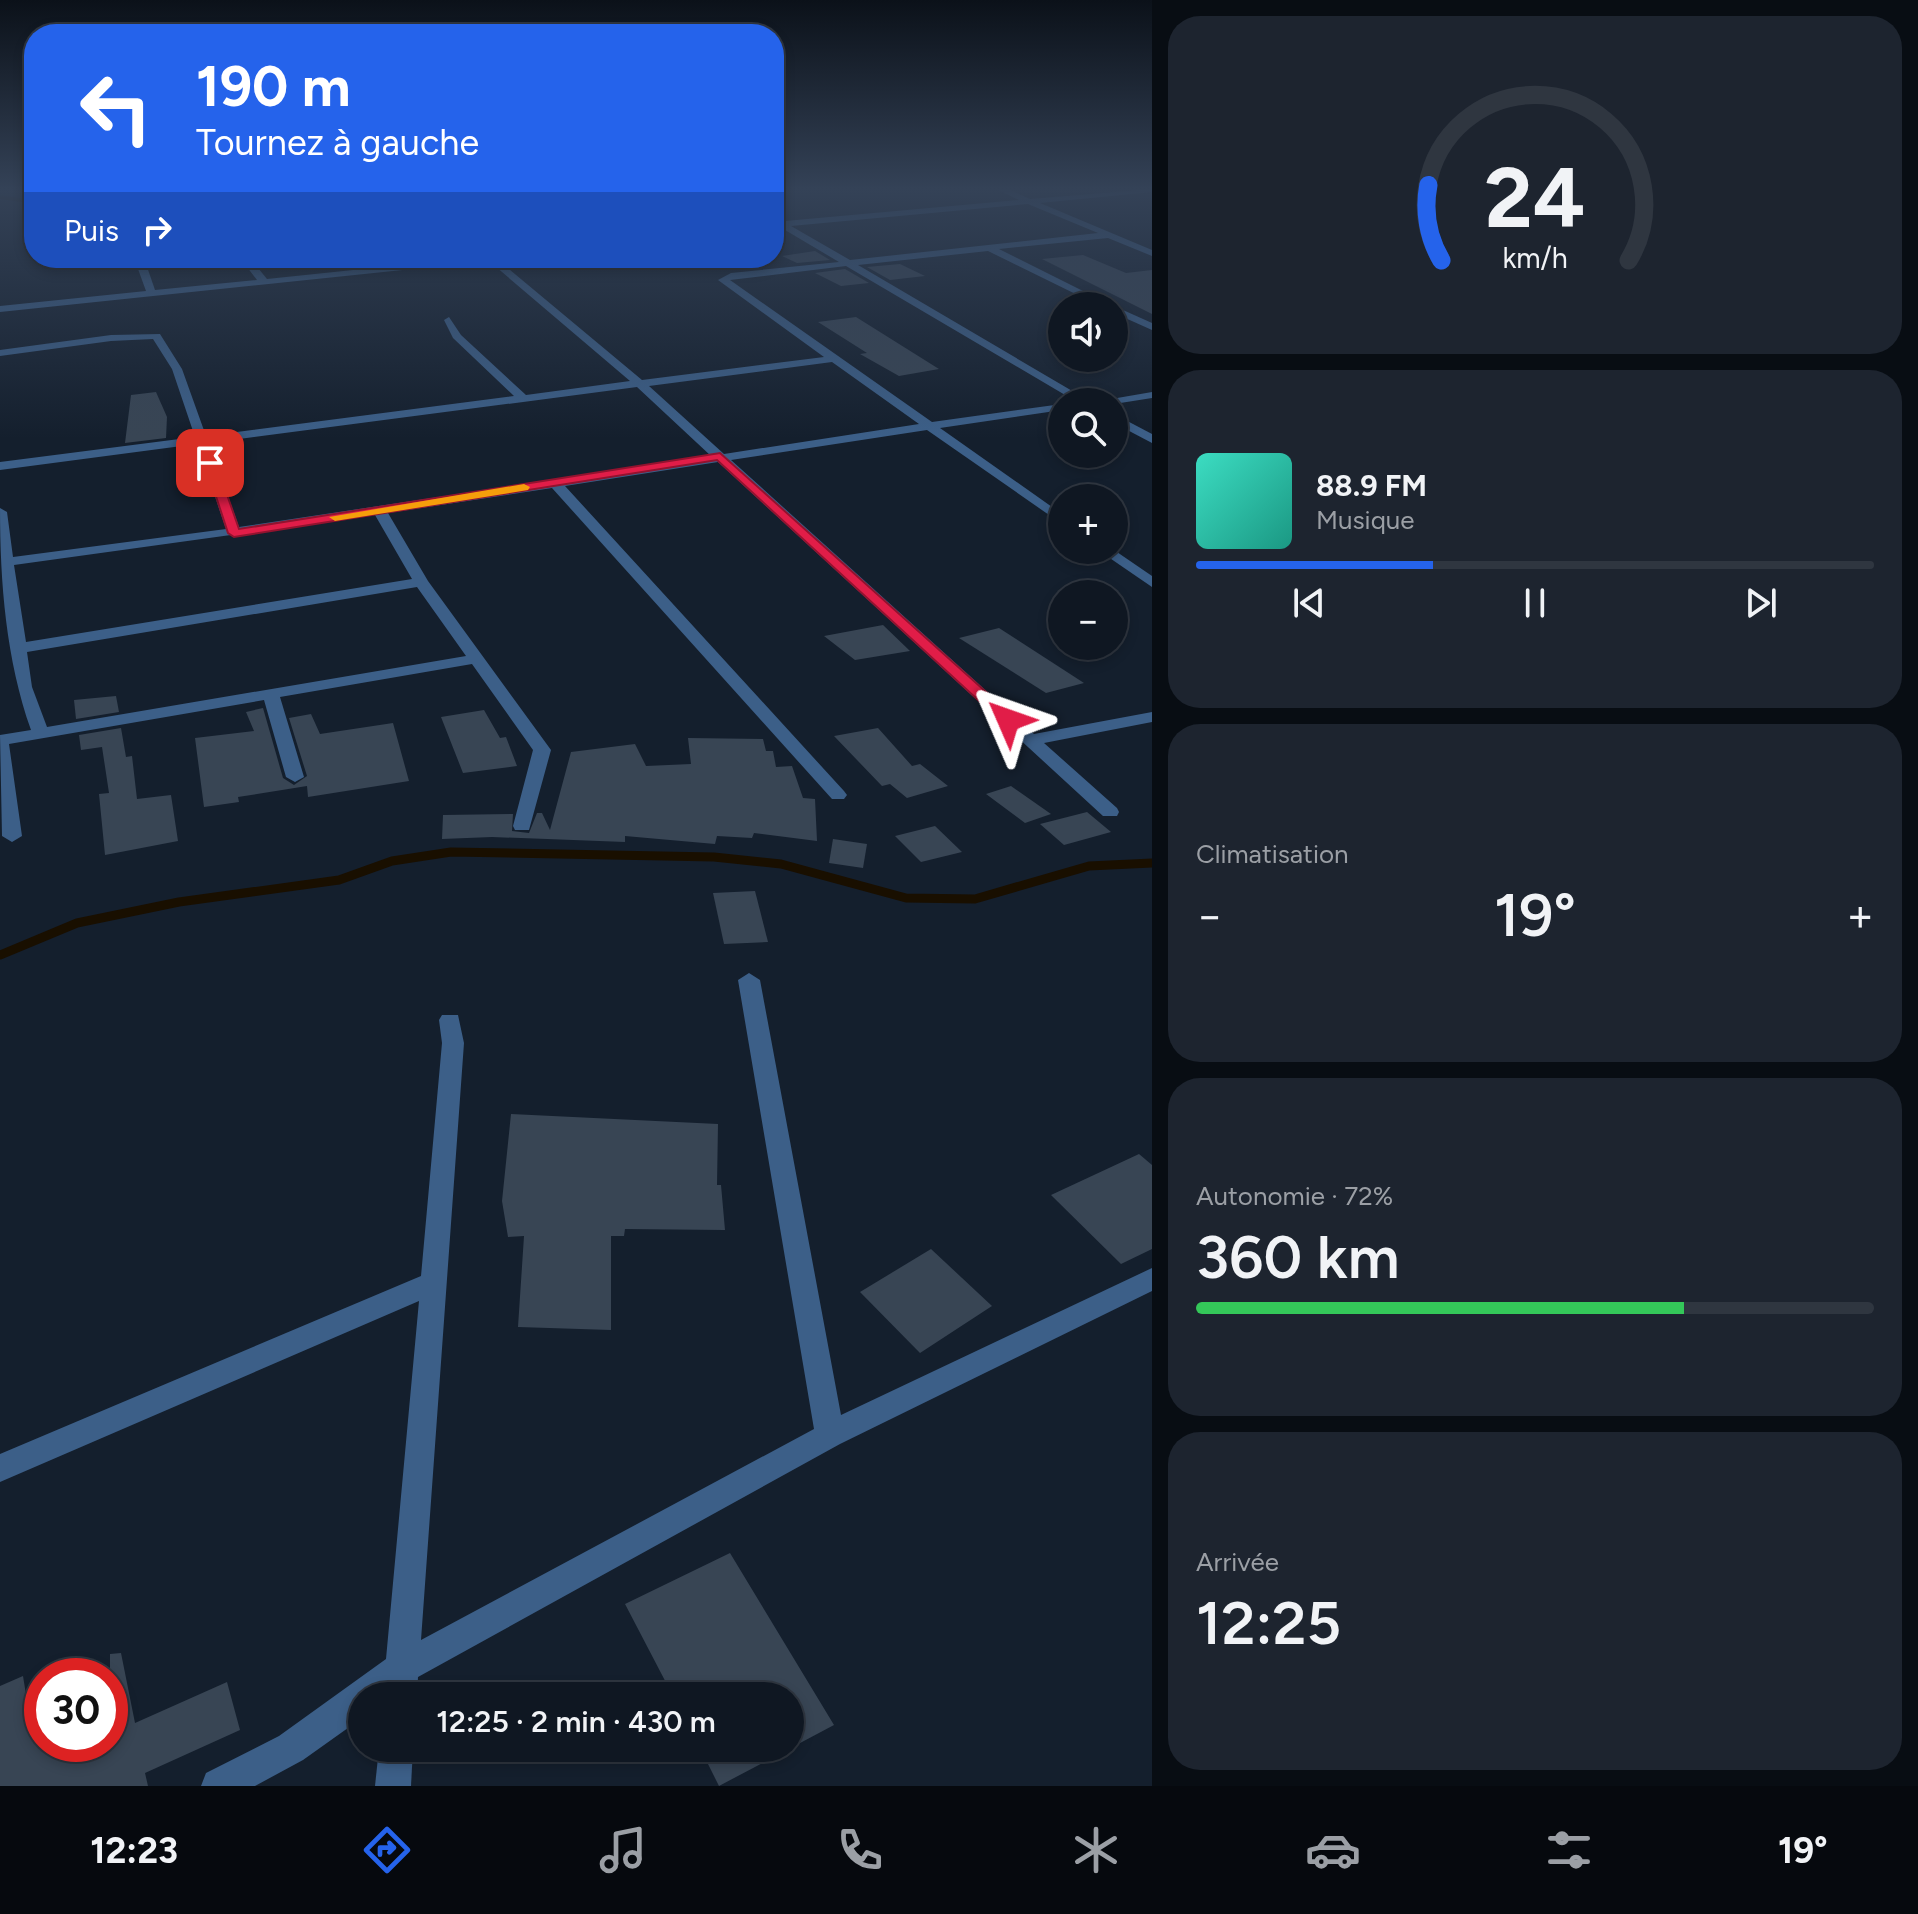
<!DOCTYPE html>
<html lang="fr">
<meta charset="utf-8">
<style>
:root{--surface:#0f1722;--page:#1d242f;--text:#f1f3f6;--muted:#9b9fa5;--line:#2f3640;--accent:#2563eb}
body{margin:0;font-family:Figtree,sans-serif;background:var(--page);color:var(--text);height:100vh;display:flex;flex-direction:column;font-size:30px;white-space:nowrap}
*{box-sizing:border-box;margin:0}
p{font-size:26px;color:var(--muted)}
.icon{flex:none;width:44px;height:44px;fill:none;stroke:currentColor;stroke-width:2;stroke-linecap:round;stroke-linejoin:round}
.map{position:relative;flex:1;overflow:hidden}
.drawer{display:flex;flex-direction:column;gap:16px;padding:16px;background:#080d13;width:766px}
.drawer>*{flex:none}
.guide{position:absolute;left:24px;top:24px;width:760px;height:244px;border-radius:32px;box-shadow:0 4px 12px #0003,0 0 0 2px var(--line);background:#2563eb;color:#fff;overflow:hidden}
.fabs{position:absolute;left:1048px;top:292px;display:grid;gap:16px}
.fabs a{display:grid;place-items:center;width:80px;height:80px;border-radius:50%;background:var(--surface);box-shadow:0 4px 12px #0003,0 0 0 2px var(--line);font-size:40px}
.speed{position:absolute;left:24px;top:1658px;display:flex;gap:16px;font-size:40px;font-weight:700;text-align:center}
.speed>*{display:grid;place-content:center;width:104px;height:104px;border-radius:50%;background:var(--surface);box-shadow:0 4px 12px #0003,0 0 0 2px var(--line);line-height:1}
.speed .limit{border:12px solid #d22;background:#fff;color:#111}
.pin{position:absolute;display:grid;place-items:center;width:68px;height:68px;color:#fff;margin:-34px;border-radius:16px;box-shadow:0 4px 12px #0006}
.me{position:absolute;width:88px;margin:-44px;rotate:313deg;stroke-linejoin:round;filter:drop-shadow(0 0 6px #0008)}
.turn{display:flex;align-items:center;gap:28px;height:168px;padding:0 40px;font-size:36px}
.turn .icon{width:104px;height:104px;stroke-width:2.5}
.turn b{display:block;font-size:56px;line-height:68px}
.then{display:flex;align-items:center;height:76px;padding:0 40px;background:#0003;gap:16px;font-size:30px}
.big{font-size:60px;font-weight:600;line-height:1.1}
.drawer .tile{flex:1;display:flex;flex-direction:column;justify-content:center;gap:12px;min-width:0;padding:0 28px;border-radius:32px;background:var(--page)}
.drawer .dial{align-items:center;gap:0}
.dial svg{height:208px;overflow:visible;fill:none;stroke:var(--line);stroke-width:7;stroke-linecap:round;text-anchor:middle}
.dial text{fill:var(--text);stroke:none}
.song{display:flex;align-items:center;gap:24px}
.cover{width:96px;height:96px;border-radius:12px;background:linear-gradient(135deg,hsl(170 70% 55%),hsl(170 70% 35%))}
.played{height:8px;border-radius:4px;background:linear-gradient(90deg,var(--accent) 35%,var(--line) 35%)}
.keys{display:flex;justify-content:space-around;direction:ltr}
.heat{display:flex;justify-content:space-between;align-items:center;font-size:44px;direction:ltr}
.charge{height:12px;border-radius:6px;background:linear-gradient(90deg,#34c759 72%,var(--line) 0)}
.trip{position:absolute;left:348px;top:1682px;width:456px;height:80px;border-radius:40px;background:var(--surface);box-shadow:0 4px 12px #0003,0 0 0 2px var(--line);font-weight:600;line-height:80px;text-align:center}
.menu{display:flex;height:128px;justify-content:space-around;align-items:center;background:#06090e;color:var(--muted)}
.menu .icon{width:56px;height:56px}
.menu .active{color:var(--accent)}
.menu b{font-size:36px;color:var(--text)}
main{display:flex;flex:1;min-height:0}
.map>svg:first-child{display:block}
</style>
<main>
<div class="map">
<svg width="1152" height="1786" viewBox="0 0 1152 1786">
<rect width="100%" height="100%" fill="#141f2d"/>
<g fill="none" stroke-linecap="round" stroke-linejoin="round">
<polyline stroke="#190f00" stroke-width="4" points="0,197 34,202"/>
<polyline stroke="#190f00" stroke-width="9" points="0,955 77,923 179,902 339,880 392,861 451,852 714,857 781,864 906,898 975,899 1089,866 1152,863"/>
</g>
<g fill="#384554">
<polygon points="815,251 830,260 797,263 782,256"/>
<polygon points="1083,255 1126,273 1152,270 1152,314 1042,259"/>
<polygon points="900,264 925,276 890,280 867,267"/>
<polygon points="845,269 869,283 841,286 815,273"/>
<polygon points="856,317 939,369 899,376 860,354 867,353 818,322"/>
<polygon points="156,392 167,417 166,438 125,443 131,395"/>
<polygon points="883,625 910,651 855,660 824,636"/>
<polygon points="999,628 1084,683 1046,693 959,638"/>
<polygon points="116,696 119,712 76,719 74,700"/>
<polygon points="263,708 283,778 294,785 307,776 289,718 311,714 320,734 393,723 409,781 308,797 307,786 238,797 239,802 204,807 195,738 254,731 246,712"/>
<polygon points="484,710 500,738 506,737 517,766 463,773 441,717"/>
<polygon points="121,728 126,757 132,756 137,799 171,795 178,841 105,855 99,794 109,793 102,747 81,750 79,735"/>
<polygon points="878,728 912,766 920,764 948,786 907,798 890,784 882,786 834,736"/>
<polygon points="688,738 763,739 766,751 773,751 776,767 792,766 803,798 815,799 817,841 754,833 752,838 717,836 715,844 625,836 625,842 492,837 442,839 443,815 513,814 512,831 529,833 537,813 542,813 550,830 571,752 635,744 646,766 691,764"/>
<polygon points="1011,786 1051,814 1025,823 986,794"/>
<polygon points="1087,812 1111,832 1064,845 1040,824"/>
<polygon points="935,826 962,852 921,862 895,836"/>
<polygon points="833,839 867,844 863,868 829,863"/>
<polygon points="755,891 768,942 724,944 713,893"/>
<polygon points="511,1114 718,1124 717,1185 721,1185 725,1230 625,1229 624,1236 611,1236 611,1330 518,1327 524,1236 508,1237 502,1201"/>
<polygon points="1139,1154 1152,1165 1152,1249 1121,1264 1051,1195"/>
<polygon points="931,1249 992,1306 920,1353 860,1292"/>
<polygon points="730,1553 834,1725 719,1786 700,1748 790,1748 790,1696 673,1696 625,1604"/>
<polygon points="121,1653 135,1723 227,1682 240,1730 145,1773 148,1786 0,1786 0,1686 23,1676 34,1744 110,1744 110,1654"/>
</g>
<g fill="none" stroke-linecap="round" stroke-linejoin="round">
<g fill="#3c5f88" fill-rule="evenodd">
<polygon points="774,189 794,189 775,192"/>
<path d="M996 189H1008L1030 199 1152 189V192L1040 203 1152 250V256L1108 238 999 249 1113 306H1100L988 251 858 265 1091 402H1077L846 266 730 280 932 422 1062 404V410L940 428 1062 514V524L927 430 731 460 1034 734 1152 712V722L1044 743 1117 808 1119 812 1117 816H1103L718 462 565 486 844 791 847 795 844 799H832L552 488 388 513 428 581 551 750 529 830H515L513 826 533 750 472 664 280 697 304 777 295 782 286 777 264 700 9 744 22 836 12 842 2 836 0 735 31 730C6 659 0 583 0 508L7 512 13 557 226 529 197 444 0 470V462L195 437 172 369 153 339 111 341 0 356V350L111 335 160 334 182 369 206 436 514 396 453 338 444 320 449 317 461 335 526 395 630 381 489 261 0 312V306L146 291 134 258H144L155 290 257 280 240 258H250L267 279 468 258H500L498 260 642 380 824 357 718 280 731 273 839 262 780 227 774 228V222L1019 200ZM1028 204 1098 233 850 260 791 226ZM832 362 919 424 724 454 649 386ZM637 387 711 456 239 527 209 443ZM375 515 412 579 26 642 14 565ZM417 587 466 656 47 727 32 687 27 652Z"/>
<polygon points="1114,306 1152,323 1152,330 1114,313"/>
<polygon points="1152,392 1152,398 1114,404 1094,402"/>
<polygon points="1114,414 1152,434 1152,443 1114,423"/>
<polygon points="1098,550 1114,550 1152,576 1152,587"/>
<polygon points="749,973 760,980 841,1415 1152,1268 1152,1291 840,1444 418,1677 417,1696 362,1696 362,1718 303,1760 255,1786 201,1786 206,1773 279,1736 386,1659 419,1301 0,1482 0,1454 421,1276 442,1043 439,1020 442,1015 458,1015 464,1043 421,1640 814,1429 738,980"/>
<polygon points="379,1748 413,1748 411,1786 375,1786"/>
</g>
</g>
<linearGradient id="sky" x2="0" y2="1"><stop stop-color="#0b1119"/><stop offset="0.43" stop-color="#344257"/><stop offset="1" stop-color="#344257" stop-opacity="0"/></linearGradient>
<rect width="1152" height="439" fill="url(#sky)"/>
<polygon fill="#e11d48" stroke="#92132f" stroke-width="2" points="720,453 1014,717 1014,723 1003,723 717,460 234,537 228,533 205,463 210,459 216,463 239,529"/>
<polygon fill="#f59e0b" points="524,484 530,487 528,490 335,521 329,517"/>
</svg>
<div class="fabs">
<a><svg class="icon" aria-label="sound" viewBox="0 0 24 24"><path d="M4 9h4l5-4v14l-5-4H4zM17 9q2 3 0 6"/></svg></a>
<a><svg class="icon" aria-label="search" viewBox="0 0 24 24"><circle cx="10" cy="10" r="6"/><path d="M15 15l6 6"/></svg></a>
<a>+</a>
<a>−</a>
</div>
<div class="speed"><div class="limit">30</div></div>
<div class="pin" style="left:210px;top:463px;background:#d93025"><svg class="icon" aria-label="arrive" viewBox="0 0 24 24"><path d="M6 21V4h12l-3 4 3 4H6"/></svg></div>
<svg class="me" style="left:1008px;top:720px" viewBox="-20 -20 40 40"><path d="M0-17L14 15 0 8-14 15z" fill="#e11d48" stroke="#fff" stroke-width="4"/></svg>
<div class="trip">12:25 · 2 min · 430 m</div>
<div class="guide">
<div class="turn"><svg class="icon" aria-label="left" viewBox="0 0 24 24"><path d="M17 20v-9H6M10 6l-5 5 5 5"/></svg><div><b>190 m</b>Tournez à gauche</div></div>
<div class="then">Puis<svg class="icon" aria-label="right" viewBox="0 0 24 24"><path d="M7 20v-9h11M14 6l5 5-5 5"/></svg></div>
</div>
</div>
<section class="drawer">
<div class="tile dial"><svg viewBox="0 0 100 80">
<path d="M14 69A42 42 0 1 1 86 69"/>
<path d="M14 69A42 42 0 0 1 9 40" stroke="#2563eb"/>
<text x="50" y="56" font-size="32" font-weight="700">24</text>
<text x="50" y="72" font-size="11">km/h</text>
</svg></div>
<div class="tile">
<div class="song"><i class="cover"></i><div><b>88.9 FM</b><p>Musique</p></div></div>
<div class="played"></div>
<div class="keys"><svg class="icon" aria-label="previous" viewBox="0 0 24 24"><path d="M18 5L8 12l10 7zM5 5v14"/></svg><svg class="icon" aria-label="pause" viewBox="0 0 24 24"><path d="M8 5v14M16 5v14"/></svg><svg class="icon" aria-label="next" viewBox="0 0 24 24"><path d="M6 5l10 7-10 7zM19 5v14"/></svg></div>
</div>
<div class="tile"><p>Climatisation</p>
<div class="heat"><a>−</a><b class="big">19°</b><a>+</a></div>
</div>
<div class="tile"><p>Autonomie · 72%</p><b class="big">360 km</b><div class="charge"></div></div>
<div class="tile"><p>Arrivée</p><b class="big">12:25</b></div>
</section>
</main>
<nav class="menu">
<b>12:23</b>
<svg class="icon active" aria-label="directions" viewBox="0 0 24 24"><path d="M12 3l9 9-9 9-9-9zM9 14v-3h6M13 9l2 2-2 2"/></svg>
<svg class="icon" aria-label="music" viewBox="0 0 24 24"><path d="M9 18V5l10-2v13"/><circle cx="6" cy="18" r="3"/><circle cx="16" cy="16" r="3"/></svg>
<svg class="icon" aria-label="phone" viewBox="0 0 24 24"><path d="M5 4h4l2 5-3 2q2 4 5 5l2-3 5 2v4C11 20 4 13 5 4z"/></svg>
<svg class="icon" aria-label="climate" viewBox="0 0 24 24"><path d="M12 3v18M4 7l16 10M4 17L20 7"/></svg>
<svg class="icon" aria-label="car" viewBox="0 0 24 24"><path d="M5 17H2v-5l4-1 3-4h7l3 4 3 1v5h-3M9 17h6M6 11h13"/><circle cx="7" cy="17" r="2"/><circle cx="17" cy="17" r="2"/></svg>
<svg class="icon" aria-label="filters" viewBox="0 0 24 24"><path d="M4 7h16M4 17h16"/><circle cx="9" cy="7" r="2"/><circle cx="15" cy="17" r="2"/></svg>
<b>19°</b>
</nav>
